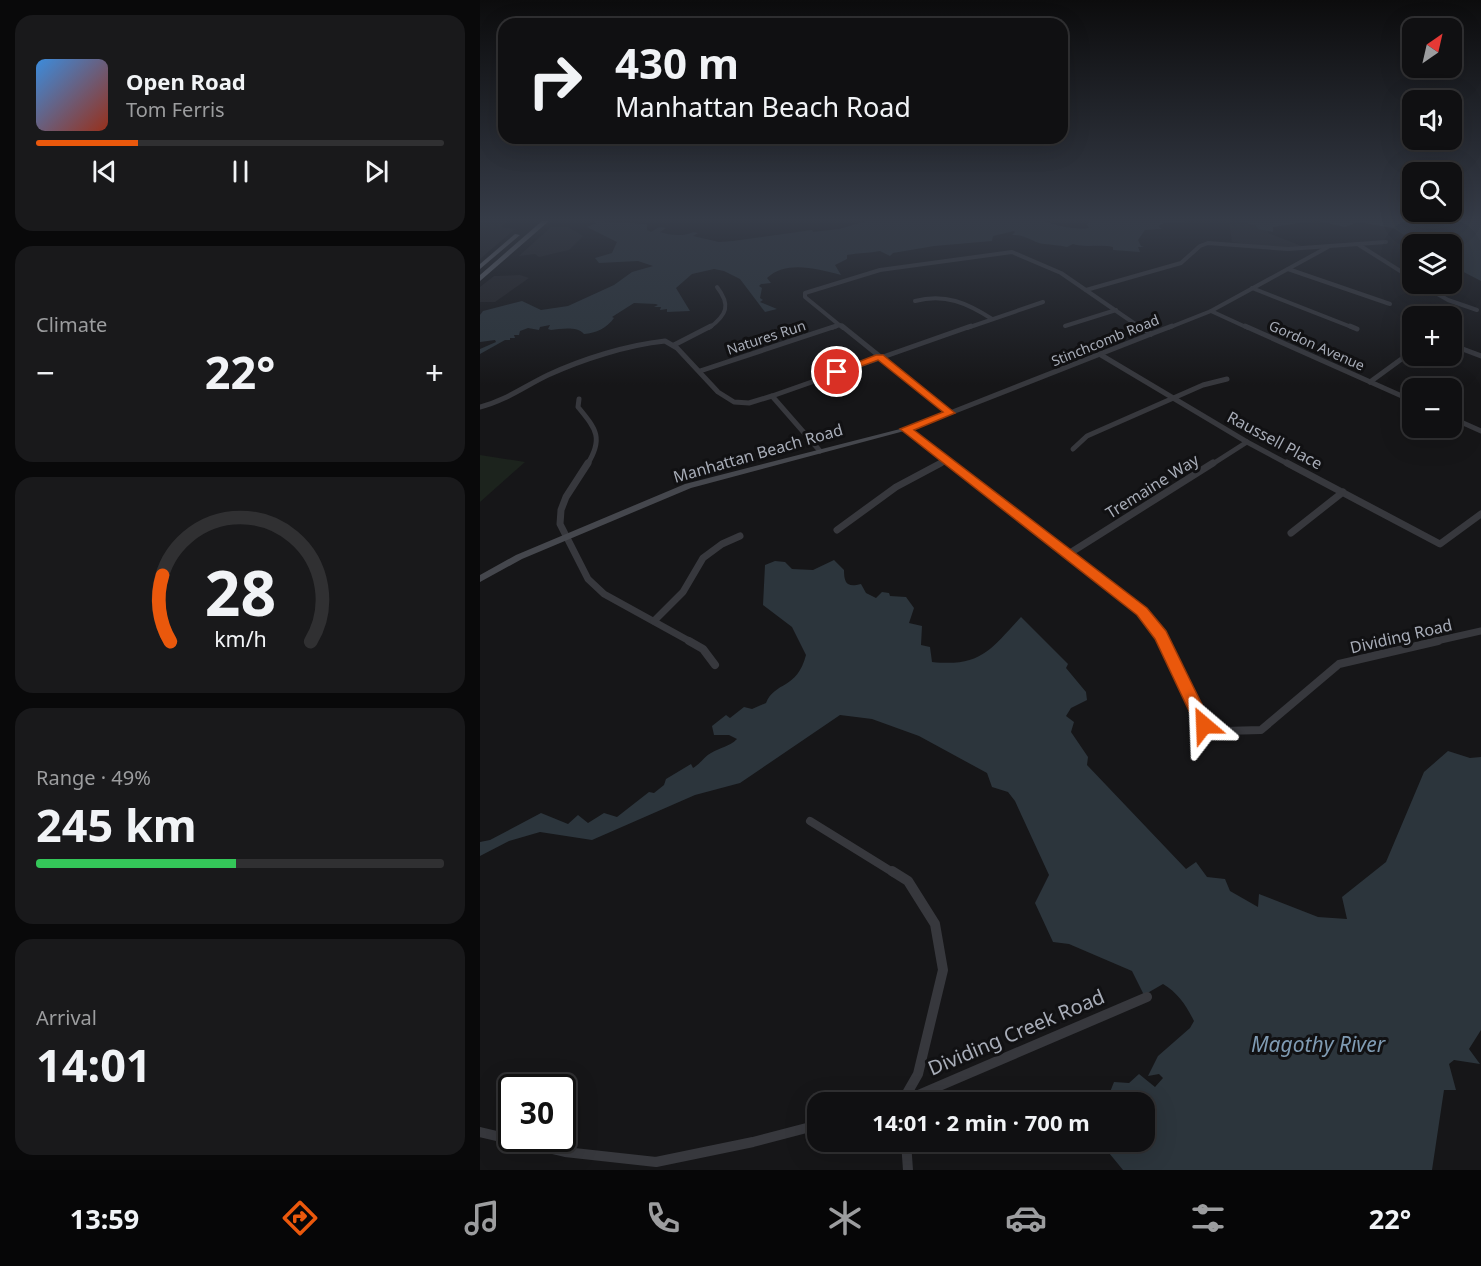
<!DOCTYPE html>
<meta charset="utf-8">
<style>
:root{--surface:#101012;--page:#19191b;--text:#f1f3f6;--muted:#9c9d9f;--line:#303032;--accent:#ea580c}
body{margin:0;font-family:"Noto Sans",sans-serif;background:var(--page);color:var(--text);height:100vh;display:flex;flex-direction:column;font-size:22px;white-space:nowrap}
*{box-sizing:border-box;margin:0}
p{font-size:20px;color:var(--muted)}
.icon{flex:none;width:33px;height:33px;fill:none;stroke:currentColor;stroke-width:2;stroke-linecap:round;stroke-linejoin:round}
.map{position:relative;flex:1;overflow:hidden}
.drawer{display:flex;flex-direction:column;gap:15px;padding:15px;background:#09090a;width:480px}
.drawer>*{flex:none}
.guide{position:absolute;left:18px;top:18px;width:570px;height:126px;border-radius:18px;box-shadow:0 6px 24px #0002,0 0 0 2px var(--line);background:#101012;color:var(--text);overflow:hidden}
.needle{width:39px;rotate:34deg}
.buttons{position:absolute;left:922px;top:18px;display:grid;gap:12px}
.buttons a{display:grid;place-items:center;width:60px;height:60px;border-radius:12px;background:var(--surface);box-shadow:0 6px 24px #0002,0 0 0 2px var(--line);font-size:30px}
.speed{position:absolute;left:18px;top:1074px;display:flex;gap:12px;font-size:30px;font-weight:700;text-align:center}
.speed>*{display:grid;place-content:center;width:78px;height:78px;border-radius:50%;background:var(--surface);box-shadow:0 6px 24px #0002,0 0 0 2px var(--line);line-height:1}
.speed .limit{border:3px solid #111;border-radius:9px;background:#fff;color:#111}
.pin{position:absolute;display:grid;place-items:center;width:51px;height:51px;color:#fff;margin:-26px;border:3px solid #fff;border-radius:50%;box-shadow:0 2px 6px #0007}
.me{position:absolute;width:66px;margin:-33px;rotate:334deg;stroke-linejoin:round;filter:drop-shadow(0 0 4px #0008)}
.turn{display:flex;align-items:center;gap:21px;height:126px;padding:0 18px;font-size:27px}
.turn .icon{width:78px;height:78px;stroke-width:2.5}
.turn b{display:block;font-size:42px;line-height:51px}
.big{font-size:45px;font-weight:700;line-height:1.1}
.drawer .tile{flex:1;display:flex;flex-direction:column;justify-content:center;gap:9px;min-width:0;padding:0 21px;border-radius:18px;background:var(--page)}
.drawer .dial{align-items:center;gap:0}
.dial svg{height:156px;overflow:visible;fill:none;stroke:var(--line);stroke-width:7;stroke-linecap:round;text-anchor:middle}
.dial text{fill:var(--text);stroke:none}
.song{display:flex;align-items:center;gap:18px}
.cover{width:72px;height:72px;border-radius:9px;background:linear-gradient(135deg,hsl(210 70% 55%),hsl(10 70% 35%))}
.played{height:6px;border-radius:3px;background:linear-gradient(90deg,var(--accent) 25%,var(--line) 25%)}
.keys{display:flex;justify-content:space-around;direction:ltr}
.heat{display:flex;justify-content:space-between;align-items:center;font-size:33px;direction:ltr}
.charge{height:9px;border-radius:4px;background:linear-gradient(90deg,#34c759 49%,var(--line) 0)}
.trip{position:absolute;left:327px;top:1092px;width:348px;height:60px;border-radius:18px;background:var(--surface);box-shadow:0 6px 24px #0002,0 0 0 2px var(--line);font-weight:700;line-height:60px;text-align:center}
.dock{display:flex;height:96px;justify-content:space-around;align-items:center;background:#060607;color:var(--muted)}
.dock .icon{width:42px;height:42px}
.dock .selected{color:var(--accent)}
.dock b{font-size:27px;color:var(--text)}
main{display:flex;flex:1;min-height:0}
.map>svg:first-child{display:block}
</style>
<main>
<section class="drawer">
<div class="tile">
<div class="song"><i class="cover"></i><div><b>Open Road</b><p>Tom Ferris</p></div></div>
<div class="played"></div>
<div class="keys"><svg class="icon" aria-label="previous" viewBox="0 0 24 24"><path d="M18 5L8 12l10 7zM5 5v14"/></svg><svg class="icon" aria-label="pause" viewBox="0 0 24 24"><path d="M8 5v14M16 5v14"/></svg><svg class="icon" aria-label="next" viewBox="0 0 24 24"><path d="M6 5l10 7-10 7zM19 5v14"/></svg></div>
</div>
<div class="tile"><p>Climate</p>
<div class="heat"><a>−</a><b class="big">22°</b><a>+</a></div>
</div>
<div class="tile dial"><svg viewBox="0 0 100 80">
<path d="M14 69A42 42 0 1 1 86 69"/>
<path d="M14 69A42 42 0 0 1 10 35" stroke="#ea580c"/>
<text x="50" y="56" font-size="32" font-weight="700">28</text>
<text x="50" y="72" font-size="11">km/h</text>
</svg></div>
<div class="tile"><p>Range · 49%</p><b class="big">245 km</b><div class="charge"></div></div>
<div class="tile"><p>Arrival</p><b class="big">14:01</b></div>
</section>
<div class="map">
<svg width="1001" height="1170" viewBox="0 0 1001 1170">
<rect width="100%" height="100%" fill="#161618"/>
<g fill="#222225">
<polygon points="0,221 28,221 21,227 35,229 0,259"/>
<polygon points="749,221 786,221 788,233 824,247 789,247 752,242"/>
<polygon points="71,227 88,227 103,236 89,250 59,257 55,254 39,256"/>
<polygon points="40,275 49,278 15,302 0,302 0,287 14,276"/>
</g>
<polygon fill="#1c231d" points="0,455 45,462 0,502"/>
<g fill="#2c353c">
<path d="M115 221 167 224V230L171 232 179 227 186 228 180 232C189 235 204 237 213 232L218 233 213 236 239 242 253 241 332 230 333 232 359 229 387 221H564C578 226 595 230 609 228L607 224 610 221H708L684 223 678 226 682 229 665 230 658 240 661 246 664 247H658L660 252 633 250V247C619 244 606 248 593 244L587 247C579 245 572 245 564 244 551 242 546 234 532 235L535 232 534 231 513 236 512 241 454 246 413 253 410 256 400 251C390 253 378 253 367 255V259L355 265 361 275C336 269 307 260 287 278L291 283 281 284 279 286 282 288 280 298 283 300 280 302 297 309 285 312 260 279 244 271 234 269 212 274 196 288 210 311 187 312V309L180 310 181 307H174L178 305 176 304 154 303 132 317 134 318C127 328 116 333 104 334 97 326 81 329 71 330L68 329 70 325 60 327 59 330 48 328 40 331 39 335H34L35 338H30V340H25L0 354V349L16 342 15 340 0 342V315L3 311 42 301 61 310 88 306 134 285 152 272 173 266 158 261 119 263 115 258 132 253 137 242 107 227 116 223Z"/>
<polygon points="757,221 832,221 793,227 793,232 778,229 775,225"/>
<polygon points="838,221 1001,221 1001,281 972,266 972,244 939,244 913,228 878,222 865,227"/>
<path d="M354 560 364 570C364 583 367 588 381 584L386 593 396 598 402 592 409 593 410 596 426 597 434 608 429 623 442 626 441 645 450 647 452 662C501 667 510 650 541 617L588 664 586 668 606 692 607 700 591 708 586 716 594 722 591 732 608 757 607 765 706 869 716 862 727 877 745 879 750 891 778 907 779 894 838 917 867 919 862 897 906 862 944 772 968 751 990 758 1001 757V1030L989 1049 1000 1064 974 1060 969 1064 976 1090H964L952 1170H643L620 1142H664V1102H626L634 1082 649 1083 659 1074 675 1087 683 1078 679 1074 668 1076 678 1056 710 1028 714 1021C706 1005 698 993 683 984L664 995 652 971 589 944 573 942 555 903 569 875 535 801 528 792 512 787 507 773 439 736 392 719 360 715 260 783 215 795 112 840 60 832 29 841 0 856V842L10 840 61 813 88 824 98 815 108 823 124 813 137 817 169 792 174 793 184 785 186 779 211 764 213 768C220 764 225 756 231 753 241 747 249 747 257 739L249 735H234L232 726 246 715 250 718 264 707 272 709 286 703C295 681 317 690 326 655L312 627 283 605 285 565 295 561 305 562 312 569 333 570Z"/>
</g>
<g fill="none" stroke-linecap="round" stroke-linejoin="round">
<g stroke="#37383d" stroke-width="4">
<polyline points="879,245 933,279"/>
<polyline points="808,269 910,304"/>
<polyline points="940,284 968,300 997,310"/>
<polyline points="772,288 874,328"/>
<polyline points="606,290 701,263 720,246 728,243 808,249 906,242"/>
<path d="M435 301C465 293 487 303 512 319"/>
<polyline points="731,311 768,328"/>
<polyline points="585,326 636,310"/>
<path d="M229 328C247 315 251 305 237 287"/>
<polyline points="352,328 360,325"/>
<polyline points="363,328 325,297 325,293 400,270 532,252 581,273 661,328"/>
<polyline points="487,328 563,302"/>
<polyline points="688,328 731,311 848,247"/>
</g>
<g stroke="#37383d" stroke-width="5">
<polyline points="362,326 470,413 671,334"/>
<polyline points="659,326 671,334"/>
<polyline points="765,326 933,401"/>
<polyline points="870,326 877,329"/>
<polyline points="671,334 692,326"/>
<polyline points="194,345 231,326"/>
<polyline points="972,345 1001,356"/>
<polyline points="621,355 767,442 810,465"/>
<polyline points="220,371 356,326"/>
<polyline points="890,382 927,355"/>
<polyline points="292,396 491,326"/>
<path d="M99 399 98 407C116 429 124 438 107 465"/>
<path d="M0 407C25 401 45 386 68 375 103 359 147 345 185 341L197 348 238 392 254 402 269 403 292 396 340 451"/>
<polyline points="972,418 1001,431"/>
<polyline points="426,429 472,465"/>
<polyline points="593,449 607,436 723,385 747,379"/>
<polyline points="458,465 467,460"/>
<polyline points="731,465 767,442"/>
</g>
<g stroke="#37383d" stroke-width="7">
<polyline points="108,463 86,497 81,510 80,524 108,579 124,594 211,642"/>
<polyline points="470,463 662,611 684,642"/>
<polyline points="807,463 960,544 1001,514"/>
<polyline points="357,530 416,487 461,463"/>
<polyline points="811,533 863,492"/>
<polyline points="590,553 733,463"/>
<polyline points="174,621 203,592 223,558 242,544 260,536"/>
<polyline points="952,642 1001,631"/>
</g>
<g stroke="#37383d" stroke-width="8">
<polyline points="209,641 223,649 235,665"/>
<polyline points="683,641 724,725 744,731 781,730 859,664 958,641"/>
<polyline points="330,821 414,873"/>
</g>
<g stroke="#37383d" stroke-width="10">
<polyline points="412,871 428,881 455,924 463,970 438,1074 422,1102"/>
<polyline points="422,1102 667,997"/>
<polyline points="0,1132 85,1152 176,1162 273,1142 338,1125"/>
<polyline points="426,1142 428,1170"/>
</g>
<polygon fill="#45474d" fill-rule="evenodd" points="470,411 472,412 472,414 428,430 211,488 42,559 0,582 0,575 36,555 205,484 424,428"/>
<g fill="#63666e" fill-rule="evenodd">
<polygon points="62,221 69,221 0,281 0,275"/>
<polygon points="35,234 40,235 0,269 0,264"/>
</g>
</g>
<linearGradient id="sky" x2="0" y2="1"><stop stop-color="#0c0c0d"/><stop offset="0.57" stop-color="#363c48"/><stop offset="1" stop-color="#363c48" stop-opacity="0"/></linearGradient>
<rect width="1001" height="385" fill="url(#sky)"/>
<polygon fill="#ea580c" stroke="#983908" stroke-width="1.5" points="396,355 403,355 475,413 434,430 667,608 686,631 732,725 730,730 724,732 718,730 675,639 657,615 420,429 463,412 398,360 360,374 352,372"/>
<g text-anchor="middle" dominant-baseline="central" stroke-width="6" stroke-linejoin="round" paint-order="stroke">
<g font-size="14" fill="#a8adb8" stroke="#111113">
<text transform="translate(286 337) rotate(-18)">Natures Run</text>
<text transform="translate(625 340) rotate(-22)">Stinchcomb Road</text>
<text transform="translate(837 345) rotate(24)">Gordon Avenue</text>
</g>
<g font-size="16" fill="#a8adb8" stroke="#111113">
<text transform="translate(795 440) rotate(28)">Raussell Place</text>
<text transform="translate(278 453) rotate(-16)">Manhattan Beach Road</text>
<text transform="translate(672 486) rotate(-32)">Tremaine Way</text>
<text transform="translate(921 636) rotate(-13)">Dividing Road</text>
</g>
<g font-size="20" fill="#a8adb8" stroke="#111113">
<text transform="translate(536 1032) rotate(-23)">Dividing Creek Road</text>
</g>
<g font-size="21" font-style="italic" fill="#7f9bb3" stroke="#111113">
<text x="838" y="1044">Magothy River</text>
</g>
</g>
</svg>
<div class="buttons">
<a><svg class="needle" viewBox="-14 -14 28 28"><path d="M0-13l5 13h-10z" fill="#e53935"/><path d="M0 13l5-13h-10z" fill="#9c9d9f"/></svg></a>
<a><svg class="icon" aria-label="sound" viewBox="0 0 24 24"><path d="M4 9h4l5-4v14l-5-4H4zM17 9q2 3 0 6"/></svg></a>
<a><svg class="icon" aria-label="search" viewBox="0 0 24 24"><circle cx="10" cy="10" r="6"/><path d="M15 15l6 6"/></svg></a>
<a><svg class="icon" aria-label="layers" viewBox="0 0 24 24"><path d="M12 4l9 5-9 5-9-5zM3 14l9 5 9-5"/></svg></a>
<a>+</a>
<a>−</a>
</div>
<div class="speed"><div class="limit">30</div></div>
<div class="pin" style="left:357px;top:372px;background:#d93025"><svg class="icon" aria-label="arrive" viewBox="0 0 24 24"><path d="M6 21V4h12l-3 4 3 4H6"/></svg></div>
<svg class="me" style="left:724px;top:725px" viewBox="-20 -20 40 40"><path d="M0-17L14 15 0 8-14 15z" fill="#ea580c" stroke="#fff" stroke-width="4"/></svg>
<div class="trip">14:01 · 2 min · 700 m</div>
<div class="guide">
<div class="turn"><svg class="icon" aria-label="right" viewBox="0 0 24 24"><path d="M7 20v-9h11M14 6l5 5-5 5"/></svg><div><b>430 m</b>Manhattan Beach Road</div></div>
</div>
</div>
</main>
<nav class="dock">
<b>13:59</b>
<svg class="icon selected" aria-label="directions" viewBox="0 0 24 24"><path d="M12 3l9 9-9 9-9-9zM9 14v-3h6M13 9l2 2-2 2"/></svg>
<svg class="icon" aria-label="music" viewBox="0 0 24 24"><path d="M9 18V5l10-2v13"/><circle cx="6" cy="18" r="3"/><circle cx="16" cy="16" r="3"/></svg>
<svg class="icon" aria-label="phone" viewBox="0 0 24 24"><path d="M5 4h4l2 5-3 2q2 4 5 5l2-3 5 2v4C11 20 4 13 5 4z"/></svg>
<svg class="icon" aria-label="climate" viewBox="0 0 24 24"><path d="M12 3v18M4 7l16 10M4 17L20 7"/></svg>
<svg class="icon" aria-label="car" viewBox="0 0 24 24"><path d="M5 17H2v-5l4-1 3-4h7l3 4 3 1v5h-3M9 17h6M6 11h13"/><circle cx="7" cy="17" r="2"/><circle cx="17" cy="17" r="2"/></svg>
<svg class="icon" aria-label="filters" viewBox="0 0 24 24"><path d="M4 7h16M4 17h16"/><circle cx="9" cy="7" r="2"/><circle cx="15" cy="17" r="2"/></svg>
<b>22°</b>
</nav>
